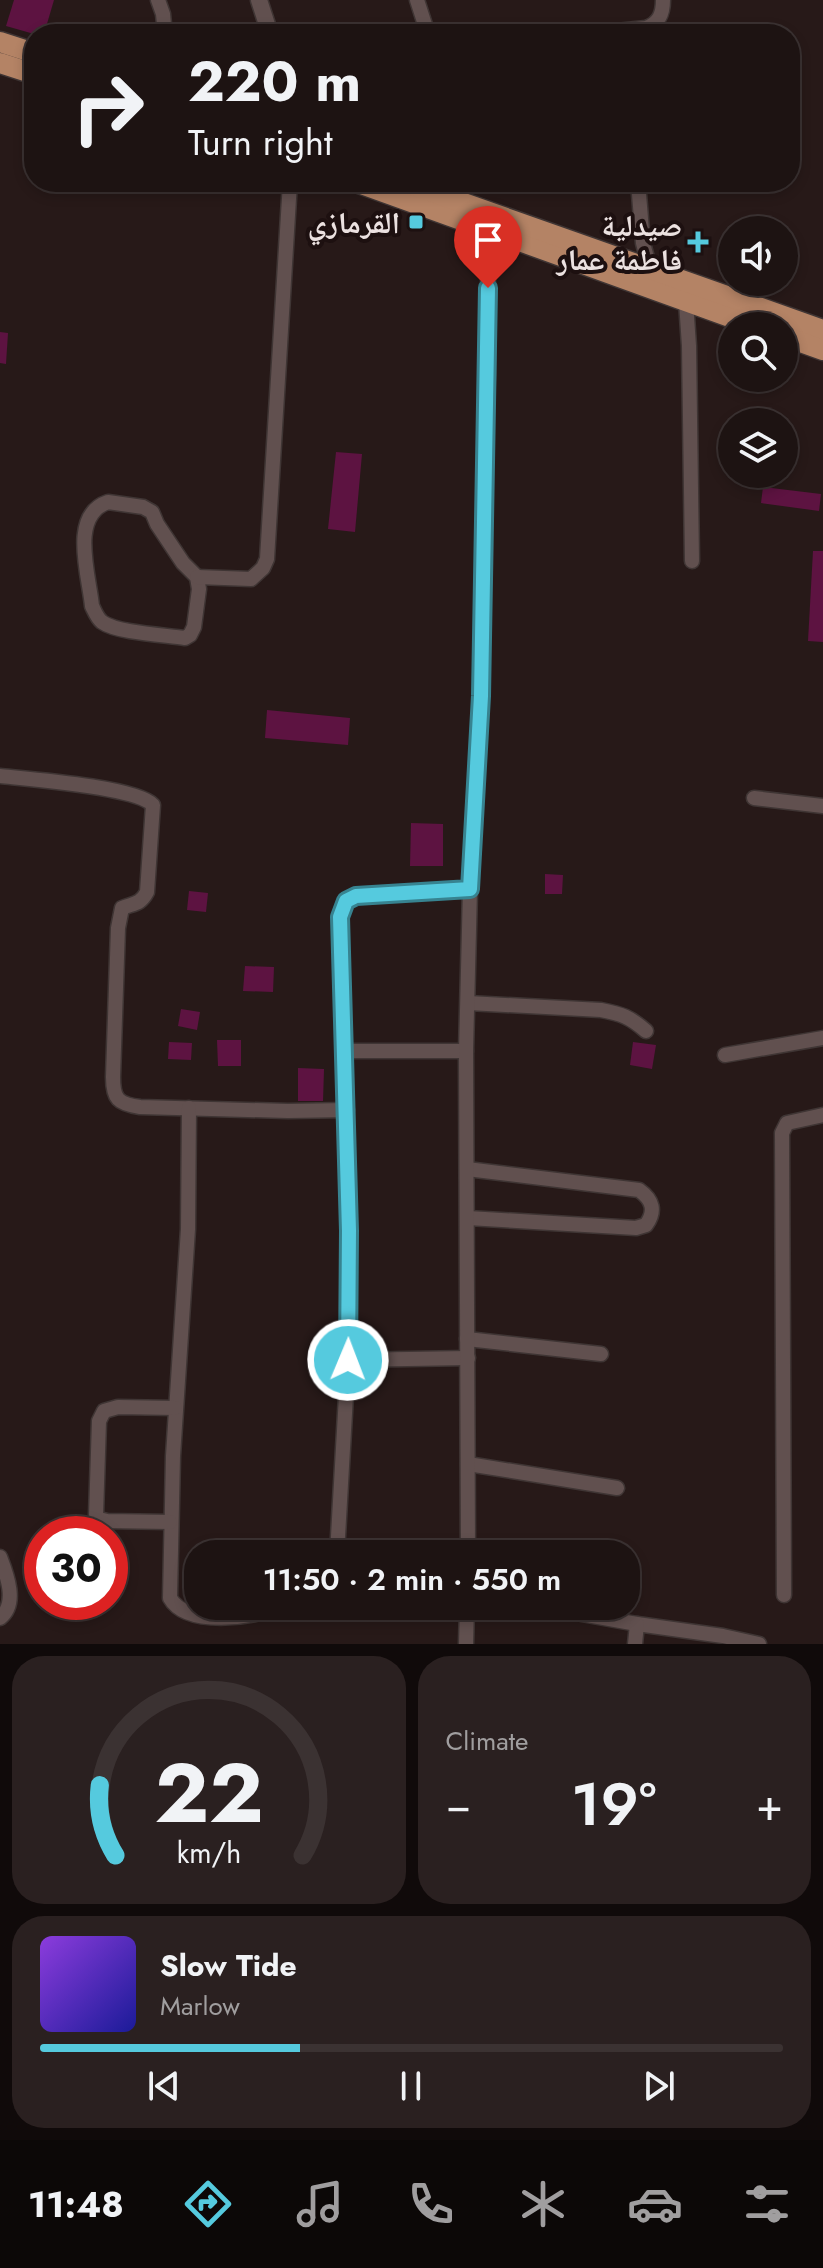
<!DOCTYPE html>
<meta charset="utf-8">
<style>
:root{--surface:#1d1312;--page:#2a2020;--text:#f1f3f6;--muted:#a09e9f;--line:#3b3232;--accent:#55cade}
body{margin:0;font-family:Jost,"Noto Naskh Arabic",sans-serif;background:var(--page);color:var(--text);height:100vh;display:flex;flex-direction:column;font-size:30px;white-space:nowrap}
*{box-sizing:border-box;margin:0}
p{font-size:26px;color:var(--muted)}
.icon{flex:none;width:44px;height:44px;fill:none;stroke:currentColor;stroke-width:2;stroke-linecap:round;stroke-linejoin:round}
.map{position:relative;height:1644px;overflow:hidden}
.drawer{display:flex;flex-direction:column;gap:12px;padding:12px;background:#100a0a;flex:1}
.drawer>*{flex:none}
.top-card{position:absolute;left:24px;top:24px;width:776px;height:168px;border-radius:32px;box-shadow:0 4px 12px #0003,0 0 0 2px var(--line);background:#1d1312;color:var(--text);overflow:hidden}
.tools{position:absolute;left:718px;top:216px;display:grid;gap:16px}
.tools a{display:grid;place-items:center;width:80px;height:80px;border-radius:50%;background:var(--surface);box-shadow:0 4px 12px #0003,0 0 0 2px var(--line);font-size:40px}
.speed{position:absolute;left:24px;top:1516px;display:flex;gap:16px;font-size:40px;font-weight:700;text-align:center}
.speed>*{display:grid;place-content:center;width:104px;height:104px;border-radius:50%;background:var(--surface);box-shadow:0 4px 12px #0003,0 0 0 2px var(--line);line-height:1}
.speed .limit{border:12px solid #d22;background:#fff;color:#111}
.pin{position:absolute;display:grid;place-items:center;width:68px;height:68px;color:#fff;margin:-82px -34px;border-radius:50% 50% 50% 0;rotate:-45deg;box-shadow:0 0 8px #0007}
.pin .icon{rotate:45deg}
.me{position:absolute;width:88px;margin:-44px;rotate:1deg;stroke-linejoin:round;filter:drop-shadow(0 0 6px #0008)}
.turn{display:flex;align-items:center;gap:28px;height:168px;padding:0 32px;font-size:36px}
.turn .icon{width:104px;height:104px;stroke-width:2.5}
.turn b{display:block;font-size:56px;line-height:68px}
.big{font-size:60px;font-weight:600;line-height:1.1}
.drawer .tile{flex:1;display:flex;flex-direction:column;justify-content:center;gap:12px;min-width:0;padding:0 28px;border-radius:32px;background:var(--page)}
.drawer .dial{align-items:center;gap:0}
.dial svg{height:208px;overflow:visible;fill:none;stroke:var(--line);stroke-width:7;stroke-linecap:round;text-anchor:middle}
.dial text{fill:var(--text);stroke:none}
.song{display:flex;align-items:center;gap:24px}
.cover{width:96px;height:96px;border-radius:12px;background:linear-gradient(135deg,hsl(270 70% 55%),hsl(240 70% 35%))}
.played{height:8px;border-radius:4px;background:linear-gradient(90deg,var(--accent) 35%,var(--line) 35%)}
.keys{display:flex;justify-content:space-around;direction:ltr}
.heat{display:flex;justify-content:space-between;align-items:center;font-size:44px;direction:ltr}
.drawer .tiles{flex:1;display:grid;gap:12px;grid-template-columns:1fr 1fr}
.tile:last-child{grid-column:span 2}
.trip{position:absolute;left:184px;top:1540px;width:456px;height:80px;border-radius:32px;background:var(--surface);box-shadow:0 4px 12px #0003,0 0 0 2px var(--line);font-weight:600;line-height:80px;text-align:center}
.tabs{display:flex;height:128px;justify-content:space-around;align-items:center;background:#0c0807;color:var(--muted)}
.tabs .icon{width:56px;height:56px}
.tabs .selected{color:var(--accent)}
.tabs b{font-size:36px;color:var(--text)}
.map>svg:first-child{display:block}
</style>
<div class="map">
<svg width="823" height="1644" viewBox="0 0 823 1644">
<rect width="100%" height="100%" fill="#271918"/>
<g fill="#5d1341">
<polygon points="14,0 54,0 44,34 34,34 6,26"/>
<polygon points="0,332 8,333 6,364 0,363"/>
<polygon points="336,452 362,454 355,532 328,529"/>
<polygon points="763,487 821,494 819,511 761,503"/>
<polygon points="813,551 823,551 823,642 808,641"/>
<polygon points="267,710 350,718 348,745 265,738"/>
<polygon points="411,823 443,824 443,866 410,866"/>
<polygon points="545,874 563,875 562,894 545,894"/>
<polygon points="189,891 208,893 206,912 187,910"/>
<polygon points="245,966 274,967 273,992 243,991"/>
<polygon points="181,1009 200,1012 197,1030 178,1026"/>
<polygon points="217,1040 241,1040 241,1066 218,1066"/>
<polygon points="169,1042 192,1043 191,1060 168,1059"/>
<polygon points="633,1042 656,1045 652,1069 630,1065"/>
<polygon points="298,1068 324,1069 323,1101 298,1101"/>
</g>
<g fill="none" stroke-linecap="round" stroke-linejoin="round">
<g stroke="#3f3534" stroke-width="17">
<g id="minor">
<polyline points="158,0 163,14 165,34"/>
<polyline points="417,0 428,34"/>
<path d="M588 34 646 28C659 23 663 14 663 0"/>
<polyline points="638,182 643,243 650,269"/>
<polyline points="686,302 689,346 692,561"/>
<path d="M108 502 143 507 152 512 157 524 183 563 197 577 199 589 194 627 190 635 185 638C165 635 117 633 102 622 97 618 95 612 92 606 89 575 69 515 108 502Z"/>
<polyline points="197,577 251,579 263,568 267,559 290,182"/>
<path d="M0 776C29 779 136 787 153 805L147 892C140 905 134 903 122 908L118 928 113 1077C113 1099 118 1104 140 1107L288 1111 347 1110"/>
<polyline points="754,798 823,806"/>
<path d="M468 1003 601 1010C622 1014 630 1017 646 1031"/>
<polyline points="344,1051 466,1051"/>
<polyline points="725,1055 823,1038"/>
<path d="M189 1108 188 1229 173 1456 170 1598C186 1627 254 1619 279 1606"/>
<path d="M467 1169 639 1190C653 1200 656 1211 646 1225L636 1228 468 1218"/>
<polyline points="467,1339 601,1354"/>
<polyline points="348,1360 468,1358"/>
<polyline points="468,1464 617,1488"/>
<polyline points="170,1522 107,1521 99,1519 96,1515 99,1421 104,1411 118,1407 175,1408"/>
<polyline points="337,1554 348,1360 349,1231 340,917 346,901 356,896 470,889"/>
<polyline points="468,1554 466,1051 470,889 481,696 484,479 488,375 488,231"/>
<path d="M0 1557C7 1575 18 1604 0 1618"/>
<polyline points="784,1595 782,1133 787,1123 823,1115"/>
<polyline points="537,1606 637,1624 723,1636 759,1644"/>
<polyline points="466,1644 467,1606"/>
<polyline points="635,1644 637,1624"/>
</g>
</g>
<g stroke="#3f3534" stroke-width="19">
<polyline id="tertiary" points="259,0 270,34"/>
</g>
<g stroke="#3f3534" stroke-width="23">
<g id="primary">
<polyline points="0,42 34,53"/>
<polyline points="0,63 34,74"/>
<polyline points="356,182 755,326"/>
<polyline points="404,182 823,330"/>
<polyline points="784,336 823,350"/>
</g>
</g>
<use href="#minor" stroke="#61504f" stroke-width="14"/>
<use href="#tertiary" stroke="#61504f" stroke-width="16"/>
<use href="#primary" stroke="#b48365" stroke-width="20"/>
</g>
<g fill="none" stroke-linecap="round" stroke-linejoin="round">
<g stroke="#378390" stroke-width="20">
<polyline id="route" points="348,1360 349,1231 340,917 346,901 356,896 470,889 481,696 488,288"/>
</g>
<use href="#route" stroke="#55cade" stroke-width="14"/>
</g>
<g fill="#55cade" stroke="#1d1010" stroke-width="3">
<rect x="408" y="214" width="16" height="16" rx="4"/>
<path d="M694 230h8v8h8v8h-8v8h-8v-8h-8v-8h8z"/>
</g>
<g text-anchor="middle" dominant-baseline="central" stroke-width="8" stroke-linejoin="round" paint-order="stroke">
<g font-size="30" font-weight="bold" fill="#ebe1e0" stroke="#1d1010" text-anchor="end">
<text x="400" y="222">القرمازي</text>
<text x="682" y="225">صيدلية<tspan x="682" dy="34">فاطمة عمار</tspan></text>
</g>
</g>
</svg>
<div class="tools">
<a><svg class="icon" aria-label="sound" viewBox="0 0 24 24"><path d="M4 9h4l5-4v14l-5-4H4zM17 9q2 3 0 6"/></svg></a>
<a><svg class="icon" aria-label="search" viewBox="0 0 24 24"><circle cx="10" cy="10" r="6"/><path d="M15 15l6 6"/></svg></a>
<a><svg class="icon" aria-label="layers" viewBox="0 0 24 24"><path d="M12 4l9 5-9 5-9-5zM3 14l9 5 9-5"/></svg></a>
</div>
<div class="speed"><div class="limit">30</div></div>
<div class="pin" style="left:488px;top:288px;background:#d93025"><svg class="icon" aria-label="arrive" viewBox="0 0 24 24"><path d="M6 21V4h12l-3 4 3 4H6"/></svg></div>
<svg class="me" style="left:348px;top:1360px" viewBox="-20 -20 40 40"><circle r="17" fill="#55cade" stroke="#fff" stroke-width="3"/><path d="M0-11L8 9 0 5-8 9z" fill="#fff"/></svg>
<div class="trip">11:50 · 2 min · 550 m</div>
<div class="top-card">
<div class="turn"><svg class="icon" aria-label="right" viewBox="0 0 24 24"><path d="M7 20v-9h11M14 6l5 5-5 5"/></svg><div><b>220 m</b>Turn right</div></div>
</div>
</div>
<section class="drawer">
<div class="tiles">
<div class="tile dial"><svg viewBox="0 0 100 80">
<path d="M14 69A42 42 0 1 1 86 69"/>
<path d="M14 69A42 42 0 0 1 8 42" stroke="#55cade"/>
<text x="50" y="56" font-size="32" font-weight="700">22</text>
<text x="50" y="72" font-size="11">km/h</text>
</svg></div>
<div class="tile"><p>Climate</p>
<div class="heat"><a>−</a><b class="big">19°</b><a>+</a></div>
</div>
<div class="tile">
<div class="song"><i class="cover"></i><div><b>Slow Tide</b><p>Marlow</p></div></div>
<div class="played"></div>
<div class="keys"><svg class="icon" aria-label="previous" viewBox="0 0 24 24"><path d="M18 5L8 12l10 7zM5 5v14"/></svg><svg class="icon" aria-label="pause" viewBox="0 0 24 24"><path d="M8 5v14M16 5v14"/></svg><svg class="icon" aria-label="next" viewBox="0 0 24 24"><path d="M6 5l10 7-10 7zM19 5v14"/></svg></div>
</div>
</div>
</section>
<nav class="tabs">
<b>11:48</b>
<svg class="icon selected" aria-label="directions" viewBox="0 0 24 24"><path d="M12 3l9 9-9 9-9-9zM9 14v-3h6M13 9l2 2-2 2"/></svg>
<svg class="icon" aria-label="music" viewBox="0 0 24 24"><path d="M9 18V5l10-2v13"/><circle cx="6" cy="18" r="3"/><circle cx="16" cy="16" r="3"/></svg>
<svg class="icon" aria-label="phone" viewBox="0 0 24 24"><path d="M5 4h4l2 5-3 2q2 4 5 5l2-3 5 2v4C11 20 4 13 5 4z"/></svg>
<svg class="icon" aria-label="climate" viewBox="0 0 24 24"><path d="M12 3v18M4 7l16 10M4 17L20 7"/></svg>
<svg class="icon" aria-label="car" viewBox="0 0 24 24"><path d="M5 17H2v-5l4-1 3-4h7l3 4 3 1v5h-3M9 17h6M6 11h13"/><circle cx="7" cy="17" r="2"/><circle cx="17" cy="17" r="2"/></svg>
<svg class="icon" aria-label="filters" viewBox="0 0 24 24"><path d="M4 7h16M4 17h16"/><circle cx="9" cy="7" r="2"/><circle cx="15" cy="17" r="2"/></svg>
</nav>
